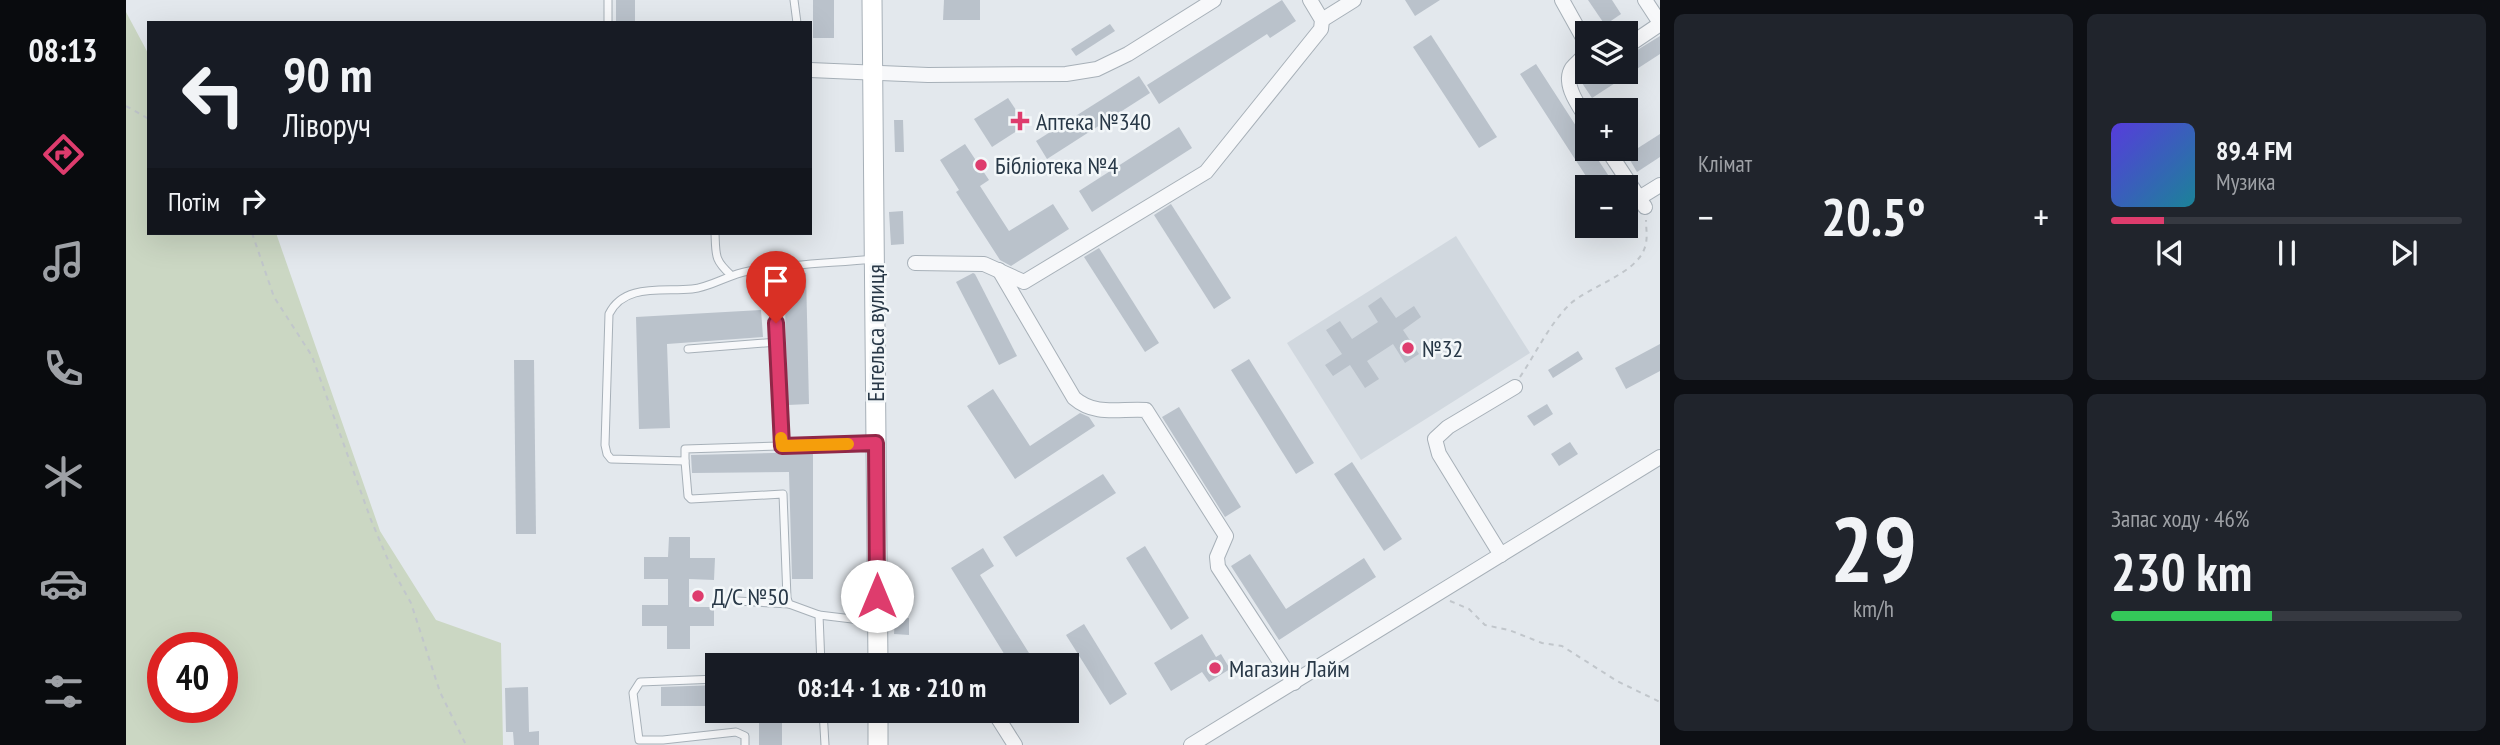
<!DOCTYPE html>
<html lang="uk">
<meta charset="utf-8">
<style>
:root{--surface:#171b24;--page:#20242c;--text:#f1f3f6;--muted:#9ea1a6;--line:#363941;--accent:#de3c6d}
body{margin:0;font-family:"PT Sans Narrow",sans-serif;background:var(--page);color:var(--text);height:100vh;display:flex;flex-direction:column;font-size:26px;white-space:nowrap}
*{box-sizing:border-box;margin:0}
p{font-size:23px;color:var(--muted)}
.icon{flex:none;width:38px;height:38px;fill:none;stroke:currentColor;stroke-width:2;stroke-linecap:round;stroke-linejoin:round}
.map{position:relative;flex:1;overflow:hidden}
.drawer{display:flex;flex-direction:column;gap:14px;padding:14px;background:#0d0f14;width:840px}
.drawer>*{flex:none}
.hud{position:absolute;left:21px;top:21px;width:665px;height:214px;border-radius:0px;box-shadow:0 7px 28px #0002;background:#171b24;color:var(--text);overflow:hidden}
.fabs{position:absolute;left:1449px;top:21px;display:grid;gap:14px}
.fabs a{display:grid;place-items:center;width:63px;height:63px;border-radius:0px;background:var(--surface);box-shadow:0 7px 28px #0002;font-size:35px}
.speed{position:absolute;left:21px;top:632px;display:flex;gap:14px;font-size:35px;font-weight:700;text-align:center}
.speed>*{display:grid;place-content:center;width:91px;height:91px;border-radius:50%;background:var(--surface);box-shadow:0 7px 28px #0002;line-height:1}
.speed .limit{border:10px solid #d22;background:#fff;color:#111}
.pin{position:absolute;display:grid;place-items:center;width:60px;height:60px;color:#fff;margin:-72px -30px;border-radius:50% 50% 50% 0;rotate:-45deg;box-shadow:0 0 7px #0007}
.pin .icon{rotate:45deg}
.me{position:absolute;width:77px;margin:-38px;rotate:0deg;stroke-linejoin:round;filter:drop-shadow(0 0 5px #0008)}
.turn{display:flex;align-items:center;gap:24px;height:147px;padding:0 21px;font-size:32px}
.turn .icon{width:91px;height:91px;stroke-width:2.5}
.turn b{display:block;font-size:49px;line-height:60px}
.then{display:flex;align-items:center;height:66px;padding:0 21px;background:#0003;gap:14px;font-size:26px}
.big{font-size:52px;font-weight:800;line-height:1.1}
.drawer .card{flex:1;display:flex;flex-direction:column;justify-content:center;gap:10px;min-width:0;padding:0 24px;border-radius:10px;background:var(--page)}
.drawer .dial{align-items:center;gap:0}
.dial b{font-size:91px;line-height:1}
.song{display:flex;align-items:center;gap:21px}
.cover{width:84px;height:84px;border-radius:10px;background:linear-gradient(135deg,hsl(250 70% 55%),hsl(190 70% 35%))}
.played{height:7px;border-radius:4px;background:linear-gradient(90deg,var(--accent) 15%,var(--line) 15%)}
.keys{display:flex;justify-content:space-around;direction:ltr}
.heat{display:flex;justify-content:space-between;align-items:center;font-size:38px;direction:ltr}
.charge{height:10px;border-radius:5px;background:linear-gradient(90deg,#34c759 46%,var(--line) 0)}
.drawer .tiles{flex:1;display:grid;gap:14px;grid-template-columns:repeat(2,1fr)}
.trip{position:absolute;left:579px;top:653px;width:374px;height:70px;border-radius:0px;background:var(--surface);box-shadow:0 7px 28px #0002;font-weight:800;line-height:70px;text-align:center}
main{display:flex;flex:1;min-height:0}
.menu{display:flex;flex-direction:column;width:126px;justify-content:space-around;align-items:center;background:#090b0e;color:var(--muted)}
.menu .icon{width:49px;height:49px}
.menu .active{color:var(--accent)}
.menu b{font-size:32px;color:var(--text)}
.map>svg:first-child{display:block}
</style>
<main>
<nav class="menu">
<b>08:13</b>
<svg class="icon active" aria-label="directions" viewBox="0 0 24 24"><path d="M12 3l9 9-9 9-9-9zM9 14v-3h6M13 9l2 2-2 2"/></svg>
<svg class="icon" aria-label="music" viewBox="0 0 24 24"><path d="M9 18V5l10-2v13"/><circle cx="6" cy="18" r="3"/><circle cx="16" cy="16" r="3"/></svg>
<svg class="icon" aria-label="phone" viewBox="0 0 24 24"><path d="M5 4h4l2 5-3 2q2 4 5 5l2-3 5 2v4C11 20 4 13 5 4z"/></svg>
<svg class="icon" aria-label="climate" viewBox="0 0 24 24"><path d="M12 3v18M4 7l16 10M4 17L20 7"/></svg>
<svg class="icon" aria-label="car" viewBox="0 0 24 24"><path d="M5 17H2v-5l4-1 3-4h7l3 4 3 1v5h-3M9 17h6M6 11h13"/><circle cx="7" cy="17" r="2"/><circle cx="17" cy="17" r="2"/></svg>
<svg class="icon" aria-label="filters" viewBox="0 0 24 24"><path d="M4 7h16M4 17h16"/><circle cx="9" cy="7" r="2"/><circle cx="15" cy="17" r="2"/></svg>
</nav>
<div class="map">
<svg width="1534" height="745" viewBox="0 0 1534 745">
<rect width="100%" height="100%" fill="#e3e8ed"/>
<polygon fill="#d1d8df" points="1330,236 1404,353 1235,460 1161,343"/>
<path fill="#cbd7c3" fill-rule="evenodd" d="M0 12 23 55V233H150L254 531 310 620 375 643 377 745H0ZM37 648H96V707H37Z"/>
<g fill="#bac2cb">
<rect x="490" y="0" width="19" height="23"/>
<rect x="687" y="0" width="21" height="38"/>
<polygon points="818,0 854,0 854,20 817,20"/>
<polygon points="1156,0 1170,21 1144,38 1141,34 1033,104 1021,85"/>
<polygon points="1279,0 1314,0 1289,16"/>
<polygon points="1462,0 1486,0 1495,14 1479,25"/>
<polygon points="984,24 989,31 950,56 945,49"/>
<polygon points="1305,35 1371,137 1353,148 1287,47"/>
<polygon points="1534,36 1534,54 1466,98 1456,83 1473,72 1500,72 1500,57"/>
<polygon points="1410,64 1461,143 1461,149 1465,149 1490,187 1467,187 1394,74"/>
<polygon points="1013,76 1024,93 921,159 910,141"/>
<polygon points="882,98 900,125 866,147 848,119"/>
<polygon points="768,120 777,120 778,152 769,152"/>
<polygon points="1053,127 1066,148 966,212 953,191"/>
<polygon points="1534,134 1534,157 1511,172 1501,155"/>
<polygon points="839,144 863,180 854,186 883,231 927,204 943,229 885,266 874,260 830,192 833,190 814,160"/>
<polygon points="1045,204 1105,298 1088,309 1028,215"/>
<polygon points="777,211 778,244 765,245 763,212"/>
<polygon points="973,248 1033,343 1019,352 958,257"/>
<polygon points="680,273 683,404 662,405 658,274"/>
<polygon points="847,273 849,274 891,356 873,365 830,282"/>
<polygon points="1255,297 1270,318 1288,306 1295,317 1277,330 1293,354 1279,363 1267,344 1241,361 1253,379 1239,388 1224,365 1207,376 1199,365 1216,354 1200,330 1214,321 1226,339 1252,322 1242,306"/>
<polygon points="635,310 637,337 541,344 544,428 513,429 510,317"/>
<polygon points="1534,344 1534,371 1500,389 1489,368"/>
<polygon points="1452,351 1457,359 1427,378 1422,370"/>
<polygon points="1123,359 1188,463 1170,474 1105,370"/>
<polygon points="388,360 408,360 410,534 390,534"/>
<polygon points="867,389 904,446 954,413 963,417 969,426 889,479 841,406"/>
<polygon points="1421,404 1427,414 1408,426 1401,416"/>
<polygon points="1053,407 1115,507 1099,517 1036,417"/>
<polygon points="1444,442 1452,454 1433,466 1425,454"/>
<polygon points="687,452 687,579 666,579 663,472 566,473 565,455"/>
<polygon points="1226,462 1276,539 1258,551 1208,474"/>
<polygon points="977,474 990,493 890,557 877,537"/>
<polygon points="543,537 564,537 564,558 589,558 588,580 563,579 563,607 588,607 588,626 564,626 564,649 541,649 541,626 516,626 516,605 542,605 542,579 518,579 518,557 542,557"/>
<polygon points="1019,546 1063,618 1045,630 1000,558"/>
<polygon points="857,548 868,566 854,575 903,653 885,665 825,568"/>
<polygon points="1124,554 1160,609 1238,558 1250,577 1153,640 1105,566"/>
<polygon points="769,617 783,618 783,635 768,634"/>
<polygon points="958,624 1001,694 984,705 940,635"/>
<polygon points="1076,634 1090,657 1095,654 1104,669 1083,682 1076,672 1045,691 1028,663"/>
<polygon points="592,685 592,706 535,706 535,687"/>
<polygon points="402,687 403,732 413,731 413,745 388,745 387,732 380,732 379,688"/>
<rect x="633" y="710" width="23" height="35"/>
</g>
<g fill="none" stroke-linecap="round" stroke-linejoin="round">
<g stroke="#a7b0b8" stroke-width="9">
<g id="lane">
<polyline points="482,0 482,23"/>
<polyline points="668,0 671,23"/>
<path d="M589 233C590 255 588 260 605 275"/>
<path d="M748 259C707 263 664 264 623 271 603 274 586 287 566 289 537 292 498 283 483 314L479 445 481 454 485 459 559 461V449L750 443"/>
<polyline points="648,284 656,446"/>
<polyline points="562,349 651,342"/>
<polyline points="559,461 562,496 565,499 657,494 661,598 663,604 693,615 751,622"/>
<polyline points="611,601 663,604"/>
<polyline points="693,615 695,665"/>
<polyline points="592,679 514,682 507,693 513,740 537,740 610,732 619,736 619,745"/>
<polyline points="697,710 699,745"/>
</g>
</g>
<g stroke="#a7b0b8" stroke-width="16">
<g id="street">
<polyline points="1436,0 1461,45"/>
<polyline points="1519,0 1534,23"/>
<polyline points="1196,20 1228,0"/>
<polyline points="1500,47 1534,24"/>
<path d="M1461 52C1457 58 1451 62 1446 68 1436 84 1453 106 1461 119"/>
<polyline points="684,70 802,75 940,74 971,69 1002,54 1088,0"/>
<polyline points="1481,149 1519,207"/>
<polyline points="1513,198 1534,185"/>
<polyline points="789,263 858,264 898,282 1080,172 1195,29 1196,20 1184,0"/>
<path d="M873 270 948 398C970 417 995 408 1020 410L1100 536 1091 557 1092 567 1168 683"/>
<polyline points="1375,555 1313,454 1309,439 1322,427 1389,387"/>
<polyline points="856,710 870,715 889,745"/>
<polyline points="1065,745 1534,457"/>
</g>
</g>
<g stroke="#a7b0b8" stroke-width="21">
<g id="secondary">
<polyline points="746,0 752,665"/>
<polyline points="752,710 752,745"/>
</g>
</g>
<g stroke="#c1c6cb" stroke-width="2" stroke-dasharray="5 5" stroke-linecap="butt">
<polyline points="0,106 23,119"/>
<polyline points="126,233 148,297 186,356 245,520 265,567 285,603 314,692 340,745"/>
<path d="M1394 377C1410 353 1423 325 1443 305 1463 286 1511 274 1519 247 1522 238 1520 229 1520 220"/>
<polyline points="1324,601 1343,609 1359,625 1383,630 1416,643 1436,646 1491,681 1534,702"/>
</g>
<use href="#lane" stroke="#f7f8fa" stroke-width="7"/>
<use href="#street" stroke="#f7f8fa" stroke-width="14"/>
<use href="#secondary" stroke="#fff" stroke-width="19"/>
</g>
<g fill="none" stroke-linecap="round" stroke-linejoin="round">
<g stroke="#902747" stroke-width="18">
<polyline id="route" points="650,323 656,446 750,443 751,596"/>
</g>
<use href="#route" stroke="#de3c6d" stroke-width="12"/>
<polyline stroke="#f59e0b" stroke-width="12" points="655,438 656,446 722,444"/>
</g>
<g fill="#de3c6d" stroke="#f3f7f9" stroke-width="2.5">
<path d="M890.5 110.5h7v7h7v7h-7v7h-7v-7h-7v-7h7z"/>
<circle cx="855" cy="165" r="7"/>
<circle cx="1282" cy="348" r="7"/>
<circle cx="572" cy="596" r="7"/>
<circle cx="1089" cy="668" r="7"/>
</g>
<g text-anchor="middle" dominant-baseline="central" stroke-width="5" stroke-linejoin="round" paint-order="stroke">
<g font-size="24" fill="#283847" stroke="#f3f7f9" text-anchor="start">
<text x="910" y="121">Аптека №340</text>
<text x="869" y="165">Бібліотека №4</text>
<text x="1296" y="348">№32</text>
<text x="586" y="596">Д/С №50</text>
<text x="1103" y="668">Магазин Лайм</text>
</g>
<g font-size="24" fill="#283847" stroke="#f3f7f9">
<text transform="translate(749 333) rotate(-90)">Енгельса вулиця</text>
</g>
</g>
</svg>
<div class="fabs">
<a><svg class="icon" aria-label="layers" viewBox="0 0 24 24"><path d="M12 4l9 5-9 5-9-5zM3 14l9 5 9-5"/></svg></a>
<a>+</a>
<a>−</a>
</div>
<div class="speed"><div class="limit">40</div></div>
<div class="pin" style="left:650px;top:323px;background:#d93025"><svg class="icon" aria-label="arrive" viewBox="0 0 24 24"><path d="M6 21V4h12l-3 4 3 4H6"/></svg></div>
<svg class="me" style="left:751px;top:596px" viewBox="-20 -20 40 40"><circle r="19" fill="#fff"/><path d="M0-13L10 11 0 6-10 11z" fill="#de3c6d"/></svg>
<div class="trip">08:14 · 1 хв · 210 m</div>
<div class="hud">
<div class="turn"><svg class="icon" aria-label="left" viewBox="0 0 24 24"><path d="M17 20v-9H6M10 6l-5 5 5 5"/></svg><div><b>90 m</b>Ліворуч</div></div>
<div class="then">Потім<svg class="icon" aria-label="right" viewBox="0 0 24 24"><path d="M7 20v-9h11M14 6l5 5-5 5"/></svg></div>
</div>
</div>
<section class="drawer">
<div class="tiles">
<div class="card"><p>Клімат</p>
<div class="heat"><a>−</a><b class="big">20.5°</b><a>+</a></div>
</div>
<div class="card">
<div class="song"><i class="cover"></i><div><b>89.4 FM</b><p>Музика</p></div></div>
<div class="played"></div>
<div class="keys"><svg class="icon" aria-label="previous" viewBox="0 0 24 24"><path d="M18 5L8 12l10 7zM5 5v14"/></svg><svg class="icon" aria-label="pause" viewBox="0 0 24 24"><path d="M8 5v14M16 5v14"/></svg><svg class="icon" aria-label="next" viewBox="0 0 24 24"><path d="M6 5l10 7-10 7zM19 5v14"/></svg></div>
</div>
<div class="card dial"><b>29</b><p>km/h</p></div>
<div class="card"><p>Запас ходу · 46%</p><b class="big">230 km</b><div class="charge"></div></div>
</div>
</section>
</main>
